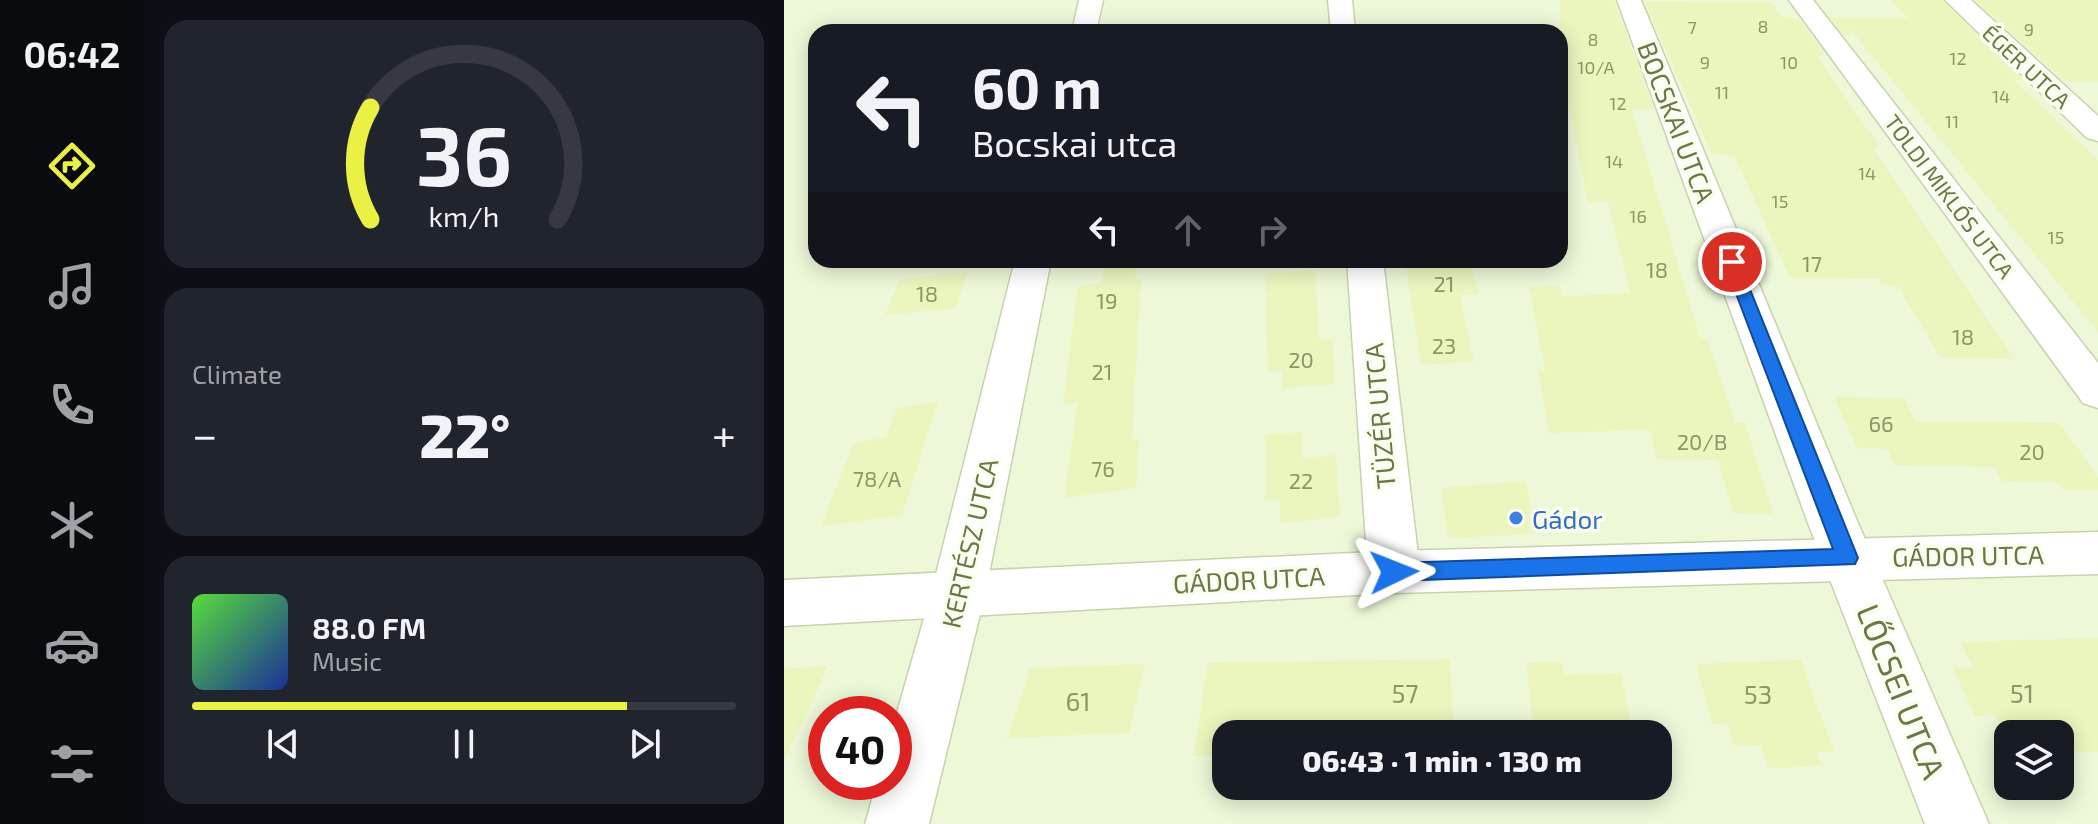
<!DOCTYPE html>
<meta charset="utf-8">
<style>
:root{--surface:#171b24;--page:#20242c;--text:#f1f3f6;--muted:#9ea1a6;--line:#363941;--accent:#ebf044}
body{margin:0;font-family:"Exo 2",sans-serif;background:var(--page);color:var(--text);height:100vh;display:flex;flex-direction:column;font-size:30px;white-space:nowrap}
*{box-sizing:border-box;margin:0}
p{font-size:26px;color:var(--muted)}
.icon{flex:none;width:44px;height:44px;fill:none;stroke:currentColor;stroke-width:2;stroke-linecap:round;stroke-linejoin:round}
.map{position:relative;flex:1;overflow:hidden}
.sheet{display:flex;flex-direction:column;gap:20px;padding:20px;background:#0d0f14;width:640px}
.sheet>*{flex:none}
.hud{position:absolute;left:24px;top:24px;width:760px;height:244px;border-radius:24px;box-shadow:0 4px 20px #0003;background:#171b24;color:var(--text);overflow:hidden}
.tools{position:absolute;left:1210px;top:720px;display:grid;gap:16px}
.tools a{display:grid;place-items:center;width:80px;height:80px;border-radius:16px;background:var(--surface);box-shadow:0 4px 20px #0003;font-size:40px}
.speed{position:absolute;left:24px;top:696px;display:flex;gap:16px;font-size:40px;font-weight:700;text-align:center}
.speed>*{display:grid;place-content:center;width:104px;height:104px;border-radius:50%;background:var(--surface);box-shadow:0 4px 20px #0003;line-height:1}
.speed .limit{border:12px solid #d22;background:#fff;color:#111}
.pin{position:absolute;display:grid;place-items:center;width:68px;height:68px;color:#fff;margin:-34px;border:4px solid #fff;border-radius:50%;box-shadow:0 2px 8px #0007}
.me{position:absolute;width:88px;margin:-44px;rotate:88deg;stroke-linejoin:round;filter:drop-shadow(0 0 6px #0008)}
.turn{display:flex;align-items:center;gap:28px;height:168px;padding:0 32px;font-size:36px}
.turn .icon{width:104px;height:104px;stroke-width:2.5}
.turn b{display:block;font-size:56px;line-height:68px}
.lanes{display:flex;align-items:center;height:76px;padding:0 32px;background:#0003;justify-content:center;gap:40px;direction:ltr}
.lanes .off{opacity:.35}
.big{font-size:60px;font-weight:800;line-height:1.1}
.sheet .card{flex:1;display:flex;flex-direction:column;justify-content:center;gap:12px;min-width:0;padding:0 28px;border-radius:24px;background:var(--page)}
.sheet .dial{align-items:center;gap:0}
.dial svg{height:208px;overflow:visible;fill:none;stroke:var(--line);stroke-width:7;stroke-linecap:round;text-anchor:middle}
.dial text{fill:var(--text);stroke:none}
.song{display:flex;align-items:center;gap:24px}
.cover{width:96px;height:96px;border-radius:12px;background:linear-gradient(135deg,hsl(110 70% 55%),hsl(230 70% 35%))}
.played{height:8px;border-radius:4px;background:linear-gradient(90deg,var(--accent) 80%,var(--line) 80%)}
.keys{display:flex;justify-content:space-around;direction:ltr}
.heat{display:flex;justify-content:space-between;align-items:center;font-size:44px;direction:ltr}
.trip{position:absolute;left:428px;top:720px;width:460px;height:80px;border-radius:24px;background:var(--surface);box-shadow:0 4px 20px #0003;font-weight:800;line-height:80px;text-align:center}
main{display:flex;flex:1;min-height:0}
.tab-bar{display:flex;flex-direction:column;width:144px;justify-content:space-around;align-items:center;background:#090b0e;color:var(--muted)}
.tab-bar .icon{width:56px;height:56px}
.tab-bar .active{color:var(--accent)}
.tab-bar b{font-size:36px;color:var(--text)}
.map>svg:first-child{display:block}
</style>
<main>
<nav class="tab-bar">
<b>06:42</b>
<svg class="icon active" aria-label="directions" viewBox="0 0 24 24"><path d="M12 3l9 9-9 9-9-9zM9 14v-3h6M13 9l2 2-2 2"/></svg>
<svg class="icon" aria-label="music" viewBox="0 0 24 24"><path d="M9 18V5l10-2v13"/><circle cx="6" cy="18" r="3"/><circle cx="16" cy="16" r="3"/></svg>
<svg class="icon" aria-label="phone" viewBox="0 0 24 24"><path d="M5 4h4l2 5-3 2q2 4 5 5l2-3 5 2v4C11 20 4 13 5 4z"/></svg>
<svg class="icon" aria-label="climate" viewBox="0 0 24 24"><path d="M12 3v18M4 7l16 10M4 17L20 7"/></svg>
<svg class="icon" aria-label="car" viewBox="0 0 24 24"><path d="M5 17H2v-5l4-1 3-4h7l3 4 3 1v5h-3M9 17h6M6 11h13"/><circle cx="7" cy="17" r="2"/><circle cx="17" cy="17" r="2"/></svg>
<svg class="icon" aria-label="filters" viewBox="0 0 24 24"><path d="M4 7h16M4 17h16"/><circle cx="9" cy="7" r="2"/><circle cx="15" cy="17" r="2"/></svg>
</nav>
<section class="sheet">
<div class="card dial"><svg viewBox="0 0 100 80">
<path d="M14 69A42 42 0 1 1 86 69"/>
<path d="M14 69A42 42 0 0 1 14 26" stroke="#ebf044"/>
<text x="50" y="56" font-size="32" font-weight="700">36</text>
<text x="50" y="72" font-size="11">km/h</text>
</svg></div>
<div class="card"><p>Climate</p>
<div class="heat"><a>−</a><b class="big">22°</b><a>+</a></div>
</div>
<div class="card">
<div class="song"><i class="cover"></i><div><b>88.0 FM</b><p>Music</p></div></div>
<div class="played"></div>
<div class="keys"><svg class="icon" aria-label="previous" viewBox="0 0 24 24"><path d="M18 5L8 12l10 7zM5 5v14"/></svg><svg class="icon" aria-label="pause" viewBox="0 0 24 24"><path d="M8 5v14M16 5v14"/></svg><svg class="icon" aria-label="next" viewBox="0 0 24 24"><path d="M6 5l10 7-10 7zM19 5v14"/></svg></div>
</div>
</section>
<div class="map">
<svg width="1314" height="824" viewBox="0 0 1314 824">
<rect width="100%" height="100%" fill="#f4fee7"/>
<path fill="#ecf8d8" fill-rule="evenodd" d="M0 0H1314V824H0ZM32 32H776V260H32ZM42 714H110V782H42ZM442 734H874V786H442ZM1224 734H1276V786H1224Z"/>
<g fill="#eaf6bd">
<polygon points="776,0 830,0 870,109 848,110 916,338 923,338 951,423 961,423 989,514 949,513 934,460 873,459 866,430 765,433 754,371 761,371 745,287 776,286 779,296 846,294 824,202 804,202 776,62"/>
<polygon points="1106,0 1158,0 1239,80 1230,80 1314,160 1314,332 1068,31 1061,36 1047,18 1125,18"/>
<polygon points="1191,0 1314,0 1314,82 1280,81"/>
<polygon points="860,1 987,2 998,17 1014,18 1040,53 1034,57 1095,146 1090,150 1230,359 1157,358 1114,286 1098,285 1095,279 1006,278 950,155 928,154"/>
<polygon points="353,261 351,279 357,279 348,439 355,438 352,488 280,498 294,402 279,404 294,286 318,283 321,264"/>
<polygon points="687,264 695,294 676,295 690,361 637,365 622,268"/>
<polygon points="531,270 535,340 548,338 551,384 498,388 498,371 484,372 481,274"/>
<polygon points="184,272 172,308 101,315 116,279"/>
<polygon points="1050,397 1120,398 1132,422 1276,423 1314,478 1314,490 1279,490 1274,482 1218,481 1210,467 1111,465 1103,449 1073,448"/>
<polygon points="154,402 118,515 37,526 70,442 102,438 113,408"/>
<polygon points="518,432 518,458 552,455 556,517 496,523 496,499 481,500 481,435"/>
<polygon points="741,481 753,534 664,538 657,488"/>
<polygon points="1314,638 1314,752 1276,753 1276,734 1224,734 1224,741 1211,715 1191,716 1169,668 1189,667 1176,642"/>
<polygon points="666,659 669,723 532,729 531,734 442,734 442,755 409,756 424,663"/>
<polygon points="1017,660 1050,752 1033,752 1038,766 984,768 977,745 950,746 943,723 928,724 912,664"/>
<polygon points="778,662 780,675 837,673 849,734 750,734 742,663"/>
<polygon points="361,664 345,733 223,738 246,668"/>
<polygon points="44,666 0,761 0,669"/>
</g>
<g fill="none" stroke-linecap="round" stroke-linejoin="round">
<g stroke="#c8d2ab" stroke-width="3">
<g id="minor">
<polygon points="295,0 319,0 312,32 288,32"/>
<polygon points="544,0 568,0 571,32 547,32"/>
<polygon points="833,0 857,0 1074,523 1205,824 1141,824 1024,523"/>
<polygon points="1005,0 1029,0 1314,363 1314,408 1299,403"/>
<polygon points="1161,0 1187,0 1314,116 1314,141 1303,138"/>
<polygon points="231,260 267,260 201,594 145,824 81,824 93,782 110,782 110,723 147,594"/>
<polygon points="563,260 599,260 636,572 628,587 610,593 592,587 584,572"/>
</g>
</g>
<g stroke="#c8d2ab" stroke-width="3">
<polygon id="tertiary" points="1314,532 1314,574 610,593 0,626 0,580 610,551"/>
</g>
<use href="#minor" fill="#fff" fill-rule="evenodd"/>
<use href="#tertiary" fill="#fff" fill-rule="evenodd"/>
</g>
<polygon fill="#1a73e8" stroke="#114b97" stroke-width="2" points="942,259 955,262 1074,558 1071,564 610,581 602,578 599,572 602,566 610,563 1049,549 940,262"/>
<circle fill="#3f7fe0" stroke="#f8ffef" stroke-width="3" cx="732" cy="518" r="8"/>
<g text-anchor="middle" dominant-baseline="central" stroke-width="7" stroke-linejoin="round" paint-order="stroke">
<g font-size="18" fill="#8c9664">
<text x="979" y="26">8</text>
<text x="908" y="27">7</text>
<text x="1245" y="29">9</text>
<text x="809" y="39">8</text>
<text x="1174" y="58">12</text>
<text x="921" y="62">9</text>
<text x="1005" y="62">10</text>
<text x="812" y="67">10/A</text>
<text x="938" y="92">11</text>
<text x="1217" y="96">14</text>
<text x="834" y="103">12</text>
<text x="1168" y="121">11</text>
<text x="830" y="161">14</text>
<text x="1083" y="173">14</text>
<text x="996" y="201">15</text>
<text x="854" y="216">16</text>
<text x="1272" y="237">15</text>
</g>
<g font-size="22" fill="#6d7646" stroke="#f8ffef">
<text transform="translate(1243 66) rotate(43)">ÉGER UTCA</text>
<text transform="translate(1166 196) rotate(53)">TOLDI MIKLÓS UTCA</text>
</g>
<g font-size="22" fill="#8c9664">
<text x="1028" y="263">17</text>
<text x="873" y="269">18</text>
<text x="660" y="283">21</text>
<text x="143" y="293">18</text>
<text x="323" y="300">19</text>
<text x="1179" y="336">18</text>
<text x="660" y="345">23</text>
<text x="517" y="359">20</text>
<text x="318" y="371">21</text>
<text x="1097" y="423">66</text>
<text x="918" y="441">20/B</text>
<text x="1248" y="451">20</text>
<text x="319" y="468">76</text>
<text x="93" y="478">78/A</text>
<text x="517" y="480">22</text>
</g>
<g font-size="26" fill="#6d7646" stroke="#f8ffef">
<text transform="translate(893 122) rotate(69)">BOCSKAI UTCA</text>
<text transform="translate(595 416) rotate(-95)">TÜZÉR UTCA</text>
<text transform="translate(185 543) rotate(-77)">KERTÉSZ UTCA</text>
<text transform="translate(1184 555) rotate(-1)">GÁDOR UTCA</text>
<text transform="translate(465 579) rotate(-3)">GÁDOR UTCA</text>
</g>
<g font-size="26" fill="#366cbe" stroke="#f8ffef" text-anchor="start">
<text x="748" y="518">Gádor</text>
</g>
<g font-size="26" fill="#8c9664">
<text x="621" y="692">57</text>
<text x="1238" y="692">51</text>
<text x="974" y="693">53</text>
<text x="294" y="700">61</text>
</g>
<g font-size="32" fill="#6d7646" stroke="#f8ffef">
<text transform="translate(1118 691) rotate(68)">LŐCSEI UTCA</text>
</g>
</g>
</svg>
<div class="tools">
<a><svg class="icon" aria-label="layers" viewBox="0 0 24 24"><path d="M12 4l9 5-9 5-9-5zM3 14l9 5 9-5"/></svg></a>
</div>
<div class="speed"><div class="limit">40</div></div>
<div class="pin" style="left:948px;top:262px;background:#d93025"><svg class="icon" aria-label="arrive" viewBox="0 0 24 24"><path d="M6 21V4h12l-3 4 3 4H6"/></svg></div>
<svg class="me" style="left:610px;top:572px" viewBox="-20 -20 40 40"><path d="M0-17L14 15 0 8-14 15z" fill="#1a73e8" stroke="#fff" stroke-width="4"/></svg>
<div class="trip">06:43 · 1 min · 130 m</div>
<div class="hud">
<div class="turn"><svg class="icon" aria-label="left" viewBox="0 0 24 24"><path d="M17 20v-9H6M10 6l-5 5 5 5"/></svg><div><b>60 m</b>Bocskai utca</div></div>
<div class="lanes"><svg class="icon" aria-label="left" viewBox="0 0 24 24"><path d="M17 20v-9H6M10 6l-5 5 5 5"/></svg><svg class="icon off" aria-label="ahead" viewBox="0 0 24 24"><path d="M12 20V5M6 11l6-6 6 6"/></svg><svg class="icon off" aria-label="right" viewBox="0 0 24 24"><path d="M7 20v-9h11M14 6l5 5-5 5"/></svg></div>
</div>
</div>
</main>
